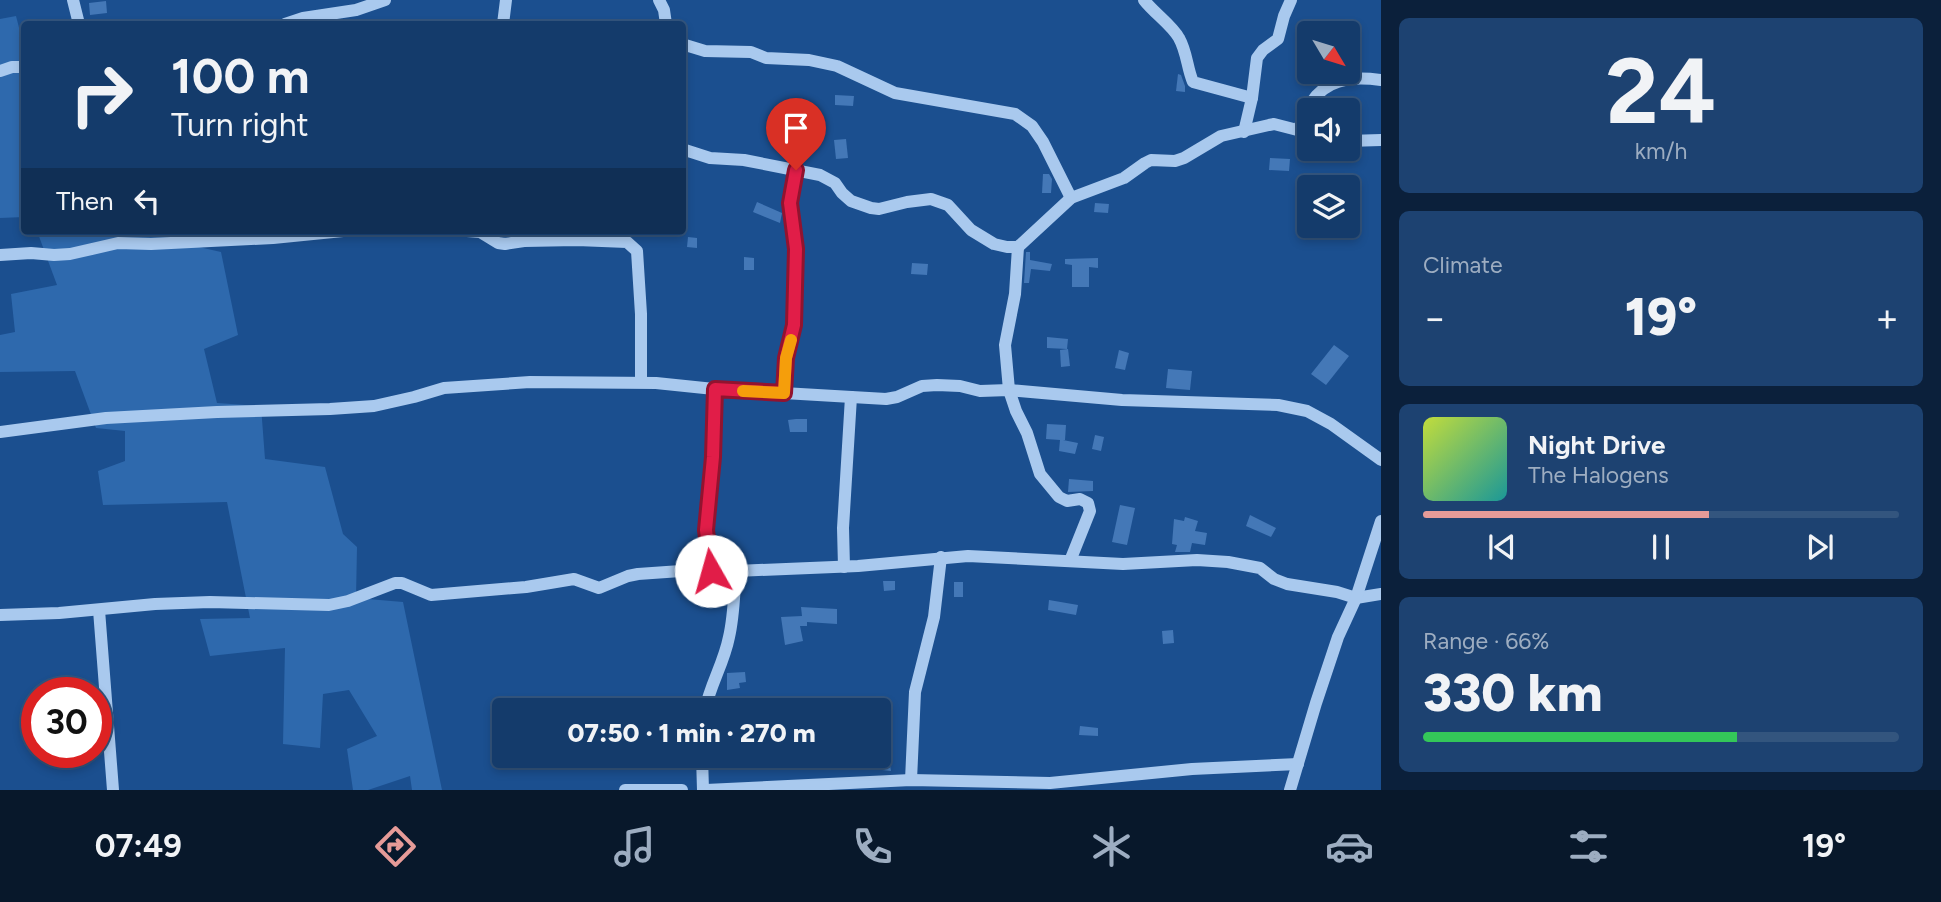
<!DOCTYPE html>
<meta charset="utf-8">
<style>
:root{--surface:#143b6b;--page:#1d4271;--text:#f1f3f6;--muted:#9dadc1;--line:#33557e;--accent:#e69b98}
body{margin:0;font-family:Figtree,sans-serif;background:var(--page);color:var(--text);height:100vh;display:flex;flex-direction:column;font-size:26px;white-space:nowrap}
*{box-sizing:border-box;margin:0}
p{font-size:23px;color:var(--muted)}
.icon{flex:none;width:38px;height:38px;fill:none;stroke:currentColor;stroke-width:2;stroke-linecap:round;stroke-linejoin:round}
.map{position:relative;flex:1;overflow:hidden}
.details{display:flex;flex-direction:column;gap:18px;padding:18px;background:#0b203b;width:560px}
.details>*{flex:none}
.top-card{position:absolute;left:21px;top:21px;width:665px;height:214px;border-radius:7px;box-shadow:0 4px 10px #0003,0 0 0 2px var(--line);background:#143b6b;color:var(--text);overflow:hidden}
.needle{width:46px;rotate:128deg}
.controls{position:absolute;left:1297px;top:21px;display:grid;gap:14px}
.controls a{display:grid;place-items:center;width:63px;height:63px;border-radius:7px;background:var(--surface);box-shadow:0 4px 10px #0003,0 0 0 2px var(--line);font-size:35px}
.speed{position:absolute;left:21px;top:677px;display:flex;gap:14px;font-size:35px;font-weight:700;text-align:center}
.speed>*{display:grid;place-content:center;width:91px;height:91px;border-radius:50%;background:var(--surface);box-shadow:0 4px 10px #0003,0 0 0 2px var(--line);line-height:1}
.speed .limit{border:10px solid #d22;background:#fff;color:#111}
.pin{position:absolute;display:grid;place-items:center;width:60px;height:60px;color:#fff;margin:-72px -30px;border-radius:50% 50% 50% 0;rotate:-45deg;box-shadow:0 0 7px #0007}
.pin .icon{rotate:45deg}
.me{position:absolute;width:77px;margin:-38px;rotate:353deg;stroke-linejoin:round;filter:drop-shadow(0 0 5px #0008)}
.turn{display:flex;align-items:center;gap:24px;height:147px;padding:0 35px;font-size:32px}
.turn .icon{width:91px;height:91px;stroke-width:2.5}
.turn b{display:block;font-size:49px;line-height:60px}
.then{display:flex;align-items:center;height:66px;padding:0 35px;background:#0003;gap:14px;font-size:26px}
.big{font-size:52px;font-weight:800;line-height:1.1}
.details .tile{flex:1;display:flex;flex-direction:column;justify-content:center;gap:10px;min-width:0;padding:0 24px;border-radius:10px;background:var(--page)}
.details .dial{align-items:center;gap:0}
.dial b{font-size:91px;line-height:1}
.song{display:flex;align-items:center;gap:21px}
.cover{width:84px;height:84px;border-radius:10px;background:linear-gradient(135deg,hsl(70 70% 55%),hsl(180 70% 35%))}
.played{height:7px;border-radius:4px;background:linear-gradient(90deg,var(--accent) 60%,var(--line) 60%)}
.keys{display:flex;justify-content:space-around;direction:ltr}
.heat{display:flex;justify-content:space-between;align-items:center;font-size:38px;direction:ltr}
.charge{height:10px;border-radius:5px;background:linear-gradient(90deg,#34c759 66%,var(--line) 0)}
.trip{position:absolute;left:492px;top:698px;width:399px;height:70px;border-radius:7px;background:var(--surface);box-shadow:0 4px 10px #0003,0 0 0 2px var(--line);font-weight:800;line-height:70px;text-align:center}
.tab-bar{display:flex;height:112px;justify-content:space-around;align-items:center;background:#08182b;color:var(--muted)}
.tab-bar .icon{width:49px;height:49px}
.tab-bar .on{color:var(--accent)}
.tab-bar b{font-size:32px;color:var(--text)}
main{display:flex;flex:1;min-height:0}
.map>svg:first-child{display:block}
</style>
<main>
<div class="map">
<svg width="1381" height="790" viewBox="0 0 1381 790">
<rect width="100%" height="100%" fill="#1b4f8f"/>
<g fill="#2e69ad">
<polygon points="16,16 24,47 24,217 0,218 0,19"/>
<polygon points="37,231 179,231 181,243 221,252 238,335 204,349 217,403 261,406 265,459 325,467 343,534 357,547 356,598 403,602 442,790 412,790 410,776 368,790 353,790 347,749 377,736 349,690 323,694 320,748 283,744 285,648 210,656 200,619 250,618 227,502 103,505 98,471 125,461 125,431 96,428 75,371 0,372 0,335 15,332 11,294 57,285"/>
</g>
<g fill="#4478b7">
<polygon points="106,1 107,13 90,15 89,3"/>
<polygon points="1178,74 1181,75 1185,86 1185,92 1176,91"/>
<polygon points="835,95 854,96 853,106 835,105"/>
<polygon points="846,139 848,158 836,159 834,140"/>
<polygon points="1270,158 1290,159 1289,171 1269,170"/>
<polygon points="1043,174 1049,174 1052,179 1051,193 1042,193"/>
<polygon points="757,202 782,213 780,223 753,212"/>
<polygon points="1095,203 1109,204 1108,213 1094,212"/>
<polygon points="688,237 697,238 697,248 687,247"/>
<polygon points="1026,252 1030,252 1030,260 1052,264 1050,271 1031,269 1029,283 1024,283"/>
<polygon points="744,257 754,258 754,270 744,270"/>
<polygon points="1098,258 1098,268 1089,267 1089,287 1072,287 1072,265 1065,264 1065,259"/>
<polygon points="912,263 928,264 927,275 911,274"/>
<polygon points="1047,337 1068,339 1067,349 1047,348"/>
<polygon points="1334,345 1349,356 1326,385 1311,374"/>
<polygon points="1068,349 1070,366 1061,367 1060,350"/>
<polygon points="1119,350 1129,353 1125,370 1115,368"/>
<polygon points="1168,369 1192,371 1190,390 1166,388"/>
<polygon points="796,419 807,419 807,432 790,432 788,420"/>
<polygon points="1047,424 1066,425 1065,440 1063,440 1078,443 1075,454 1059,451 1060,440 1046,439"/>
<polygon points="1095,435 1104,437 1101,451 1092,449"/>
<polygon points="1069,479 1093,481 1093,491 1068,492"/>
<polygon points="1120,505 1135,508 1127,545 1112,542"/>
<polygon points="1250,515 1276,528 1271,537 1246,526"/>
<polygon points="1185,517 1198,521 1195,531 1207,533 1205,545 1192,543 1190,552 1175,552 1177,545 1172,544 1174,519 1184,521"/>
<polygon points="883,581 895,581 895,590 884,591"/>
<rect x="954" y="582" width="9" height="15"/>
<polygon points="1049,600 1078,605 1076,615 1048,610"/>
<polygon points="801,607 837,609 837,624 807,622 807,626 800,626 803,641 785,645 781,617 802,616"/>
<polygon points="1173,630 1174,643 1163,644 1162,631"/>
<polygon points="745,672 746,682 739,683 740,688 727,690 727,673"/>
<polygon points="1080,726 1098,728 1098,736 1079,735"/>
<polygon points="855,756 881,756 881,760 889,759 891,771 873,769 874,764 854,762"/>
</g>
<g fill="none" stroke-linecap="round" stroke-linejoin="round">
<g stroke="#a9c9ee" stroke-width="12">
<polyline points="73,0 79,24"/>
<polyline points="659,0 664,10 666,24"/>
<path d="M1144 0C1154 13 1172 25 1179 38 1187 52 1187 68 1193 82L1252 98"/>
<polyline points="285,24 303,18 356,10 385,0"/>
<polyline points="503,24 506,0"/>
<polyline points="682,44 705,51 751,52 766,58 809,60 837,66 895,93 1015,114 1032,126 1043,142 1071,198"/>
<polyline points="0,71 12,67 24,67"/>
<path d="M1298 130C1303 119 1309 104 1317 95 1334 77 1358 77 1381 80"/>
<polyline points="1244,132 1252,98 1257,58 1263,50 1278,39 1284,16 1291,0"/>
<polyline points="1348,141 1381,140"/>
<polyline points="682,149 710,158 744,160 820,175 835,183 842,193 851,201 871,208 879,209 907,202 931,199 948,205 971,230 994,244 1007,247 1018,247 1071,198 1124,178 1145,163 1151,160 1175,161 1184,158 1221,136 1269,125 1274,124 1309,133"/>
<polyline points="467,231 480,232 498,243 505,244 524,241 577,240 627,242 637,251 641,314 641,382"/>
<polyline points="1018,247 1015,294 1005,345 1009,390 1016,411 1027,433 1040,474 1059,497 1067,501 1080,499 1088,503 1090,511 1070,561"/>
<polyline points="0,255 31,253 54,255 70,254 118,243 151,244 273,238 343,231"/>
<polyline points="784,393 786,358 794,325 796,249 790,203 796,170"/>
<polyline points="0,432 106,418 217,412 330,409 374,406 414,397 444,388 530,382 656,383 714,389 886,399 897,397 922,386 937,385 960,386 980,391 1009,390 1122,400 1278,405 1307,411 1331,424 1381,460"/>
<polyline points="844,567 843,528 851,397"/>
<polyline points="711,571 706,530 713,457 714,389"/>
<polyline points="99,610 113,790"/>
<polyline points="0,615 59,613 155,604 210,602 329,605 348,601 395,583 402,583 431,595 526,587 574,579 599,588 628,576 638,574 695,570 736,571 858,566 968,556 1123,564 1197,560 1228,562 1260,568 1274,579 1287,584 1337,592 1356,598 1381,594"/>
<path d="M705 710C710 685 724 663 729 637 734 616 734 593 736 571"/>
<polyline points="702,756 703,790"/>
<polyline points="911,780 915,692 934,617 941,557"/>
<polyline points="625,790 682,790"/>
<polyline points="706,790 911,780 1050,783 1192,769 1298,764"/>
<polyline points="1290,790 1316,703 1338,637 1356,598 1381,521"/>
</g>
</g>
<g fill="none" stroke-linecap="round" stroke-linejoin="round">
<g stroke="#92132f" stroke-width="18">
<polyline id="route" points="711,571 706,530 713,457 715,389 784,393 786,358 794,325 796,249 790,203 796,170"/>
</g>
<use href="#route" stroke="#e11d48" stroke-width="12"/>
<polyline stroke="#f59e0b" stroke-width="12" points="743,391 784,393 786,358 791,340"/>
</g>
</svg>
<div class="controls">
<a><svg class="needle" viewBox="-14 -14 28 28"><path d="M0-13l5 13h-10z" fill="#e53935"/><path d="M0 13l5-13h-10z" fill="#9dadc1"/></svg></a>
<a><svg class="icon" aria-label="sound" viewBox="0 0 24 24"><path d="M4 9h4l5-4v14l-5-4H4zM17 9q2 3 0 6"/></svg></a>
<a><svg class="icon" aria-label="layers" viewBox="0 0 24 24"><path d="M12 4l9 5-9 5-9-5zM3 14l9 5 9-5"/></svg></a>
</div>
<div class="speed"><div class="limit">30</div></div>
<div class="pin" style="left:796px;top:170px;background:#d93025"><svg class="icon" aria-label="arrive" viewBox="0 0 24 24"><path d="M6 21V4h12l-3 4 3 4H6"/></svg></div>
<svg class="me" style="left:711px;top:571px" viewBox="-20 -20 40 40"><circle r="19" fill="#fff"/><path d="M0-13L10 11 0 6-10 11z" fill="#e11d48"/></svg>
<div class="trip">07:50 · 1 min · 270 m</div>
<div class="top-card">
<div class="turn"><svg class="icon" aria-label="right" viewBox="0 0 24 24"><path d="M7 20v-9h11M14 6l5 5-5 5"/></svg><div><b>100 m</b>Turn right</div></div>
<div class="then">Then<svg class="icon" aria-label="left" viewBox="0 0 24 24"><path d="M17 20v-9H6M10 6l-5 5 5 5"/></svg></div>
</div>
</div>
<section class="details">
<div class="tile dial"><b>24</b><p>km/h</p></div>
<div class="tile"><p>Climate</p>
<div class="heat"><a>−</a><b class="big">19°</b><a>+</a></div>
</div>
<div class="tile">
<div class="song"><i class="cover"></i><div><b>Night Drive</b><p>The Halogens</p></div></div>
<div class="played"></div>
<div class="keys"><svg class="icon" aria-label="previous" viewBox="0 0 24 24"><path d="M18 5L8 12l10 7zM5 5v14"/></svg><svg class="icon" aria-label="pause" viewBox="0 0 24 24"><path d="M8 5v14M16 5v14"/></svg><svg class="icon" aria-label="next" viewBox="0 0 24 24"><path d="M6 5l10 7-10 7zM19 5v14"/></svg></div>
</div>
<div class="tile"><p>Range · 66%</p><b class="big">330 km</b><div class="charge"></div></div>
</section>
</main>
<nav class="tab-bar">
<b>07:49</b>
<svg class="icon on" aria-label="directions" viewBox="0 0 24 24"><path d="M12 3l9 9-9 9-9-9zM9 14v-3h6M13 9l2 2-2 2"/></svg>
<svg class="icon" aria-label="music" viewBox="0 0 24 24"><path d="M9 18V5l10-2v13"/><circle cx="6" cy="18" r="3"/><circle cx="16" cy="16" r="3"/></svg>
<svg class="icon" aria-label="phone" viewBox="0 0 24 24"><path d="M5 4h4l2 5-3 2q2 4 5 5l2-3 5 2v4C11 20 4 13 5 4z"/></svg>
<svg class="icon" aria-label="climate" viewBox="0 0 24 24"><path d="M12 3v18M4 7l16 10M4 17L20 7"/></svg>
<svg class="icon" aria-label="car" viewBox="0 0 24 24"><path d="M5 17H2v-5l4-1 3-4h7l3 4 3 1v5h-3M9 17h6M6 11h13"/><circle cx="7" cy="17" r="2"/><circle cx="17" cy="17" r="2"/></svg>
<svg class="icon" aria-label="filters" viewBox="0 0 24 24"><path d="M4 7h16M4 17h16"/><circle cx="9" cy="7" r="2"/><circle cx="15" cy="17" r="2"/></svg>
<b>19°</b>
</nav>
